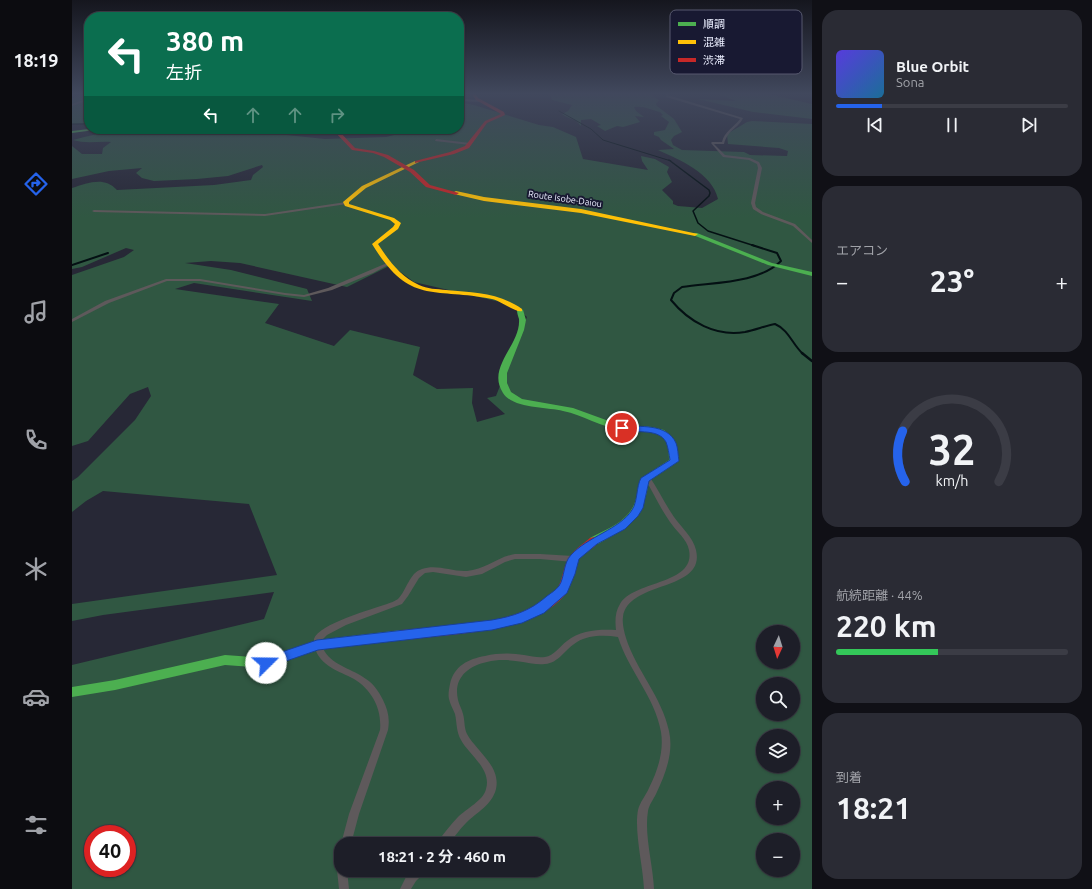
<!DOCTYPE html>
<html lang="ja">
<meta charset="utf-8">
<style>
:root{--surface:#1d1e28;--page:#2a2b34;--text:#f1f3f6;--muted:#a0a2a8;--line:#3b3c45;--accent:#2563eb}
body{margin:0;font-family:Ubuntu,"Noto Sans JP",sans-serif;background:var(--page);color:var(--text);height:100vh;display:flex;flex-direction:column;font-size:15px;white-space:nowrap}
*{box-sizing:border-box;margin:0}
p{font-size:13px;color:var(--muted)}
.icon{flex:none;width:22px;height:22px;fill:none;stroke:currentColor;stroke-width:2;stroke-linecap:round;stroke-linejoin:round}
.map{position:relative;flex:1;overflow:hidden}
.sheet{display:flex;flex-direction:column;gap:10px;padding:10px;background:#101016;width:280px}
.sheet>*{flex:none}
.top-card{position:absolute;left:12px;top:12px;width:380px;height:122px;border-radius:16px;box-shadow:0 1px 3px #0004,0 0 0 1px var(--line);background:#0b6e4f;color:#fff;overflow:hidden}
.needle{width:26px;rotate:184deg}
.fabs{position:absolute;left:684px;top:625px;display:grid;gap:8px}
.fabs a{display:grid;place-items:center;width:44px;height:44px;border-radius:50%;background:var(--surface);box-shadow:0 1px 3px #0004,0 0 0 1px var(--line);font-size:20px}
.speed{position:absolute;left:12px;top:825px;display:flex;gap:8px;font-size:20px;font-weight:700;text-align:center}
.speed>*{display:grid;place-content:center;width:52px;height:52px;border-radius:50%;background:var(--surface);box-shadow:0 1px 3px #0004,0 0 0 1px var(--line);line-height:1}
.speed .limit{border:6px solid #d22;background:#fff;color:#111}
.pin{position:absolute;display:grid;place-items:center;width:34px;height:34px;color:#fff;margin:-17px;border:2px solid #fff;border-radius:50%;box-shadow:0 1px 4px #0007}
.me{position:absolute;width:44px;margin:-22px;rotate:68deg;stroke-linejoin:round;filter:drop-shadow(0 0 3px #0008)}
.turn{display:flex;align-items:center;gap:14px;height:84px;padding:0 16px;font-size:18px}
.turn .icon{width:52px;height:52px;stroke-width:2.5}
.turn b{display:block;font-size:28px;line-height:34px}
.lanes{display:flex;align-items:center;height:38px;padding:0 16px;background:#0003;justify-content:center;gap:20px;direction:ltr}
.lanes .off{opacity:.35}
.big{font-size:30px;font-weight:700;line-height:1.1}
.sheet .widget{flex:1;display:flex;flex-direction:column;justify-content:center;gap:6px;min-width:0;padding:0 14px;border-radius:16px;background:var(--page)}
.sheet .dial{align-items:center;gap:0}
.dial svg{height:104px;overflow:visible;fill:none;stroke:var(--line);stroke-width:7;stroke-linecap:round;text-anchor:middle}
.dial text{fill:var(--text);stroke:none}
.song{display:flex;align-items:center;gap:12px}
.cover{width:48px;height:48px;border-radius:6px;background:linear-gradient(135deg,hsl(250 70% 55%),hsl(200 70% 35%))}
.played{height:4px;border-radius:2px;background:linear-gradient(90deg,var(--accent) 20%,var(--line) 20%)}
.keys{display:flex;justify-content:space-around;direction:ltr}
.heat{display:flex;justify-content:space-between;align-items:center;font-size:22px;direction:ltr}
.charge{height:6px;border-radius:3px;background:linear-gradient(90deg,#34c759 44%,var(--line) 0)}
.trip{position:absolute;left:262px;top:837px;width:216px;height:40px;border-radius:16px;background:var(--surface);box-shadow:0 1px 3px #0004,0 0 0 1px var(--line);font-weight:700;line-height:40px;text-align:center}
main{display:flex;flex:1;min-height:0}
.dock{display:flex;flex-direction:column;width:72px;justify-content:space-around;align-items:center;background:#0c0c10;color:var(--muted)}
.dock .icon{width:28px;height:28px}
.dock .current{color:var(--accent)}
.dock b{font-size:18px;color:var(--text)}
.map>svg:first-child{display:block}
</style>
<main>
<nav class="dock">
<b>18:19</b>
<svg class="icon current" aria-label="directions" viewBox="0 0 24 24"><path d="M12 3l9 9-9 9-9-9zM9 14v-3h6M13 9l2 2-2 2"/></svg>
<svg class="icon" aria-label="music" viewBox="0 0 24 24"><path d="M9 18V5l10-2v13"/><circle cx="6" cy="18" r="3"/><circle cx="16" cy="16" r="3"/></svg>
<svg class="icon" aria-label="phone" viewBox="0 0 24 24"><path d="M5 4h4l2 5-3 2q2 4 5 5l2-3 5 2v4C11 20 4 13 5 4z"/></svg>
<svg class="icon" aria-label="climate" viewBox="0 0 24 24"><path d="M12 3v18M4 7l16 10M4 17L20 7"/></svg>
<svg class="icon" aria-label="car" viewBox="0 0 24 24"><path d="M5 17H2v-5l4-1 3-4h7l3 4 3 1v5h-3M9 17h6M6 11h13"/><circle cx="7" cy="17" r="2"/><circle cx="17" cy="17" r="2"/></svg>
<svg class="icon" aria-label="filters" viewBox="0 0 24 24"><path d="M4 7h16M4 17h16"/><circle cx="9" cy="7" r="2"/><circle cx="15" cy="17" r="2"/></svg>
</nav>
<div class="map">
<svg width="740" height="889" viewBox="0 0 740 889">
<rect width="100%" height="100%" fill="#272836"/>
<g fill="#305742" fill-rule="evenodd">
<path d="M477 93H576L587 100 584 104 585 106 602 119 610 132 602 136 599 140 601 145 610 150 672 152 678 155 715 156 716 151 707 148 656 144 655 134 675 122 680 121 740 124V889H0V665L192 619 202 592 31 615 0 621V604L205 575 177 504 31 491 14 501 0 512V481L6 477 63 420 79 396 76 387 58 394 16 441 0 446V275L52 257 62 250 54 248 10 267 0 269V188C16 183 32 176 45 190L142 185 179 180 181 175 191 167 190 165 156 176 125 179 82 181 70 178 64 173 70 168 37 171 0 179V146L10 154H30L31 148 39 142C26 141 14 144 1 140 16 136 31 132 47 131 65 129 83 131 100 129H183L205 134 253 139 314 137 339 131 340 129H387V102L402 105 467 125 481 127 504 137 511 159 576 170 570 161 569 156 583 159 597 167 595 172 600 182 590 190 601 201V204L606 206 630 208 646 199C640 173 608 160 586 150L602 149 589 140 587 137 582 135V132L593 130 597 122 589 116 591 115 588 112C578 110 574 106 562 107L564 111 572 117 563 116 568 122 551 127 545 126 533 131 525 126 529 125 519 119 509 120V126C503 118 498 120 490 114L496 111 500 105 480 100ZM139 261 168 263 275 287 319 265 342 282 441 305 455 317 424 396 415 398 433 414 405 422 400 403 401 388 365 389 341 375 348 347 278 330 262 346 193 323 207 304 103 289 122 283 240 301 235 289 159 270 113 263ZM691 632H721V662H691ZM691 684H721V714H691ZM691 736H721V766H691ZM691 788H721V818H691ZM21 834H55V868H21ZM691 840H721V870H691ZM269 844H471V870H269Z"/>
<polygon points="644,93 692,93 740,104 740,119 681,112 626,99 664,101"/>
<polygon points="12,94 17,95 17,123 0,124 0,98"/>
</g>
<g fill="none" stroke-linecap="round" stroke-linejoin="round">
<g stroke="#041013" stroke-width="1">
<polyline points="487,111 519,129 531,140 599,161"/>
<polyline points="0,124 17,124"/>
</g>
<polyline stroke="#041013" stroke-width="1.5" points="597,160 637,190 638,193 637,196 621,211 626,223 636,231 683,246"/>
<g stroke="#041013" stroke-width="2">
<path d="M680 245 705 253 709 261C686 284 640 282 610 287L602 293 599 300C617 322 644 337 673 332 683 330 693 326 703 324 717 330 720 344 731 354"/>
<polyline points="0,265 36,253"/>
</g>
<polyline stroke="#041013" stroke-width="2.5" points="730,353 740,361"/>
<g fill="#5e595b" fill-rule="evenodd">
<path d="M594 93H596V96H599L671 118C666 129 656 129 652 144H642L653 155 678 158 687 162 690 168 683 203 684 207 691 212 723 224 740 240V243L721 226 689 214 681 209 679 203 686 168 685 164 677 160 651 157 639 143 640 142H650C652 132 662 127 668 119L594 97Z"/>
<polygon points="17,98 17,100 0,106 0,104"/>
<polygon points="387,99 410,100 411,101 410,102 387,101"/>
<polygon points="364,139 398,143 399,144 398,145 363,141"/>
<polygon points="274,202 275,202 275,204 193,216 22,212 20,211 22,210 193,214"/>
<polygon points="315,263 318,264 301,273 260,290 232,297 213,295 128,281 95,281 37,303 0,322 0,319 33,301 94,279 128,279 213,293 232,295 256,288"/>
<path d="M575 475 577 476C586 489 593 504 602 517 609 527 621 537 624 550 634 592 556 580 551 617 550 623 552 631 554 638 564 670 590 697 597 731 602 753 593 775 584 794 581 800 577 805 576 811 572 835 581 864 582 889H572C571 866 562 831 566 810 568 802 574 795 577 788 586 770 592 751 589 732 583 697 556 670 546 637 532 635 517 635 505 642 493 649 487 663 473 664 465 665 458 663 451 662 439 660 427 659 415 662 396 666 381 678 386 700 387 705 390 709 391 714 393 721 392 728 395 734 405 752 429 766 424 789 420 805 405 812 394 823 388 829 382 837 377 844H366L367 840C373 832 379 824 386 817 394 809 412 800 414 789 420 769 397 755 389 740 384 731 385 723 383 714 381 709 378 704 377 699 376 695 377 689 378 684 382 666 396 659 413 656 426 653 439 653 452 655 459 656 466 658 473 657 482 656 488 646 495 641 508 630 528 629 544 630 543 621 543 612 548 604 562 580 624 585 617 550 615 539 604 531 598 522 588 508 581 492 572 477Z"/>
<path d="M443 554H468L501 556 504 557 505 559 504 561 501 562 468 559H443L433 562 410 574 394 577 361 572 353 573 347 578 336 596 330 604 274 625 255 635 250 640C250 644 250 648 253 652 262 666 281 669 294 679 302 684 307 692 311 700 316 710 318 719 316 730L287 814 279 844H269L277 814 308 730C310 709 300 690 282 679 267 671 248 666 243 648 242 646 242 641 242 639 246 624 301 609 315 604 318 603 323 601 326 599 335 590 337 573 350 569 365 564 380 572 395 571 413 570 425 557 443 554Z"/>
<polygon points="269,865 269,870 275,870 277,889 267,889 265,870 266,866"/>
<polygon points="340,870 352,870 351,874 344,881 339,889 328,889 336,873"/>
</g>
<g fill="#4caf50" fill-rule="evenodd">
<polygon points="17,129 30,129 0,133 0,131"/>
<polygon points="621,233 625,233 700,263 740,272 740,276 696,265 621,235"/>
<path d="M448 308 451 310 454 320 452 330 435 373V383L439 392 450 399 501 408 545 424 580 427 592 430 598 435 602 440 605 448 607 461 577 481C570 522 559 525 526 544H518L517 541 518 538C535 529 556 522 563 502 566 494 566 485 570 478L597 460C597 451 596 440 588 435 577 428 561 433 549 430 529 427 511 415 491 411 475 407 441 409 431 393 414 367 449 345 447 319 446 316 445 313 445 310Z"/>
<polygon points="330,630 334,632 336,635 334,638 330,640 245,650 194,668 153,665 43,690 0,697 0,687 43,680 153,655 194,658 245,640"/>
</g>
<g fill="#ffc107" fill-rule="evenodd">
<path d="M343 161 347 162 294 188 277 202V204L322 218 329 223 326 229 306 244C317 261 329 277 347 285 355 289 365 289 374 290 403 293 425 292 450 309V311C444 313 429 301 420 299 360 287 338 306 300 244L321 227 323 224 318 220 273 206 271 202 290 186Z"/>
<polygon points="384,191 412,197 509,209 626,234 623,236 509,213 412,201 382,194 382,192"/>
</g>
<g fill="#c62828" fill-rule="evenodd">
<polygon points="399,93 403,93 406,98 432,112 433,115 415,123 397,148 382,154 343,163 343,161 378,152 393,146 413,121 429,114 404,100"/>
<polygon points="252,129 266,130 283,148 302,151 316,155 342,170 358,185 387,193 384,195 354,187 338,172 312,157 301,153 280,150 263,132"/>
<path d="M522 537 526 538 527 541C523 549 512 552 507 559 499 570 501 585 492 596 462 632 375 635 330 640L326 638 324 635 326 632 330 630C380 625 442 628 482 592 491 584 490 569 496 559 501 550 510 545 518 538Z"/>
</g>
</g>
<linearGradient id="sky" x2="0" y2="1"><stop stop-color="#15161e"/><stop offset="0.43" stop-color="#41485d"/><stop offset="1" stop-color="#41485d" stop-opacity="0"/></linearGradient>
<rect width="740" height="218" fill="url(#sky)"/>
<path fill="#2563eb" stroke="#184099" d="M550 426C567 427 595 423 604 443 606 448 606 455 607 461L577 481 571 508 566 516 553 529 525 544 507 559 503 574 495 593 472 613 450 623 420 630 246 650 194 668 189 667 188 663 189 659 245 640 420 620C442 616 458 611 475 596 479 593 484 590 487 586 493 577 491 563 499 555 515 537 548 529 560 510 566 501 564 487 569 478L598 460C597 454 596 447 594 442 586 427 560 434 547 430L546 428 547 427Z"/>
<g text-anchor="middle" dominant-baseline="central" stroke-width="4" stroke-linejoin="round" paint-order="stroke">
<g font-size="9" fill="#eaedfe" stroke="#181932">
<text transform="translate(493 199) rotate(8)">Route Isobe-Daiou</text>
</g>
</g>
<rect x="598" y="10" width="132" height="64" rx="6" fill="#181932" stroke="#57596f" stroke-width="1"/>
<rect x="606" y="22" width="18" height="4" fill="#4caf50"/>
<rect x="606" y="40" width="18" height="4" fill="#ffc107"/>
<rect x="606" y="58" width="18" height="4" fill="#c62828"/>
<g font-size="11" fill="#eaedfe">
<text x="631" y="28">順調</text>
<text x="631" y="46">混雑</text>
<text x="631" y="64">渋滞</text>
</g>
</svg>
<div class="fabs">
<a><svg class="needle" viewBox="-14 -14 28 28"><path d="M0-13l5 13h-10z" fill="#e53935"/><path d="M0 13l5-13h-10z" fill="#a0a2a8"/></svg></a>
<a><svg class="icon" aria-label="search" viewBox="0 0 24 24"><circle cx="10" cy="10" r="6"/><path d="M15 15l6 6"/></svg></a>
<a><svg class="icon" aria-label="layers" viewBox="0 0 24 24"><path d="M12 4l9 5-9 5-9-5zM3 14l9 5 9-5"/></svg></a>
<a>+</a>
<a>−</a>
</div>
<div class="speed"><div class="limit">40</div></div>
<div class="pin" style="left:550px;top:428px;background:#d93025"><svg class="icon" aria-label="arrive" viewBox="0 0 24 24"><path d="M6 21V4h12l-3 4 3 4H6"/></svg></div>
<svg class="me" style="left:194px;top:663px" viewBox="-20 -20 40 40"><circle r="19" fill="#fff"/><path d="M0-13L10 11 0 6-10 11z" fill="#2563eb"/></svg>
<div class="trip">18:21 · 2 分 · 460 m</div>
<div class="top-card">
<div class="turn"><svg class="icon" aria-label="left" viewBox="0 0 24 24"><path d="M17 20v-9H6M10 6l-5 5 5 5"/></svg><div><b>380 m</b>左折</div></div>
<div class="lanes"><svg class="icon" aria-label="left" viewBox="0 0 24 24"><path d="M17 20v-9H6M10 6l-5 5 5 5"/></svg><svg class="icon off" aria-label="ahead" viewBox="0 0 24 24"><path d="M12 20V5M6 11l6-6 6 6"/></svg><svg class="icon off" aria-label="ahead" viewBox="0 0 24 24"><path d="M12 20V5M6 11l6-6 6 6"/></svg><svg class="icon off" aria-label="right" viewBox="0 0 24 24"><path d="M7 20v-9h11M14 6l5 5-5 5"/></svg></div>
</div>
</div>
<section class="sheet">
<div class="widget">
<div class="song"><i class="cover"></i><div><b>Blue Orbit</b><p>Sona</p></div></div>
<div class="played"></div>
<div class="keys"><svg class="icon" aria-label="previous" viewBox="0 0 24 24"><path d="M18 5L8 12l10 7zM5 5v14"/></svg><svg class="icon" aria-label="pause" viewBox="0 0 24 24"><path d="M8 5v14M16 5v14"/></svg><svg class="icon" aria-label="next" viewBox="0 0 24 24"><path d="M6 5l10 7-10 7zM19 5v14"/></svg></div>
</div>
<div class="widget"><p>エアコン</p>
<div class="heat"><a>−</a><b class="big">23°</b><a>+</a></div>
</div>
<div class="widget dial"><svg viewBox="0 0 100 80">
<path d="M14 69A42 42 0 1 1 86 69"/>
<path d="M14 69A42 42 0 0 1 12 30" stroke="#2563eb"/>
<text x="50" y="56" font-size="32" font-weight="700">32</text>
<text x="50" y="72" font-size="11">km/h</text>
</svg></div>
<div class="widget"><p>航続距離 · 44%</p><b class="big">220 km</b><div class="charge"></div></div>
<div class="widget"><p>到着</p><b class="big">18:21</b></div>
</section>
</main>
